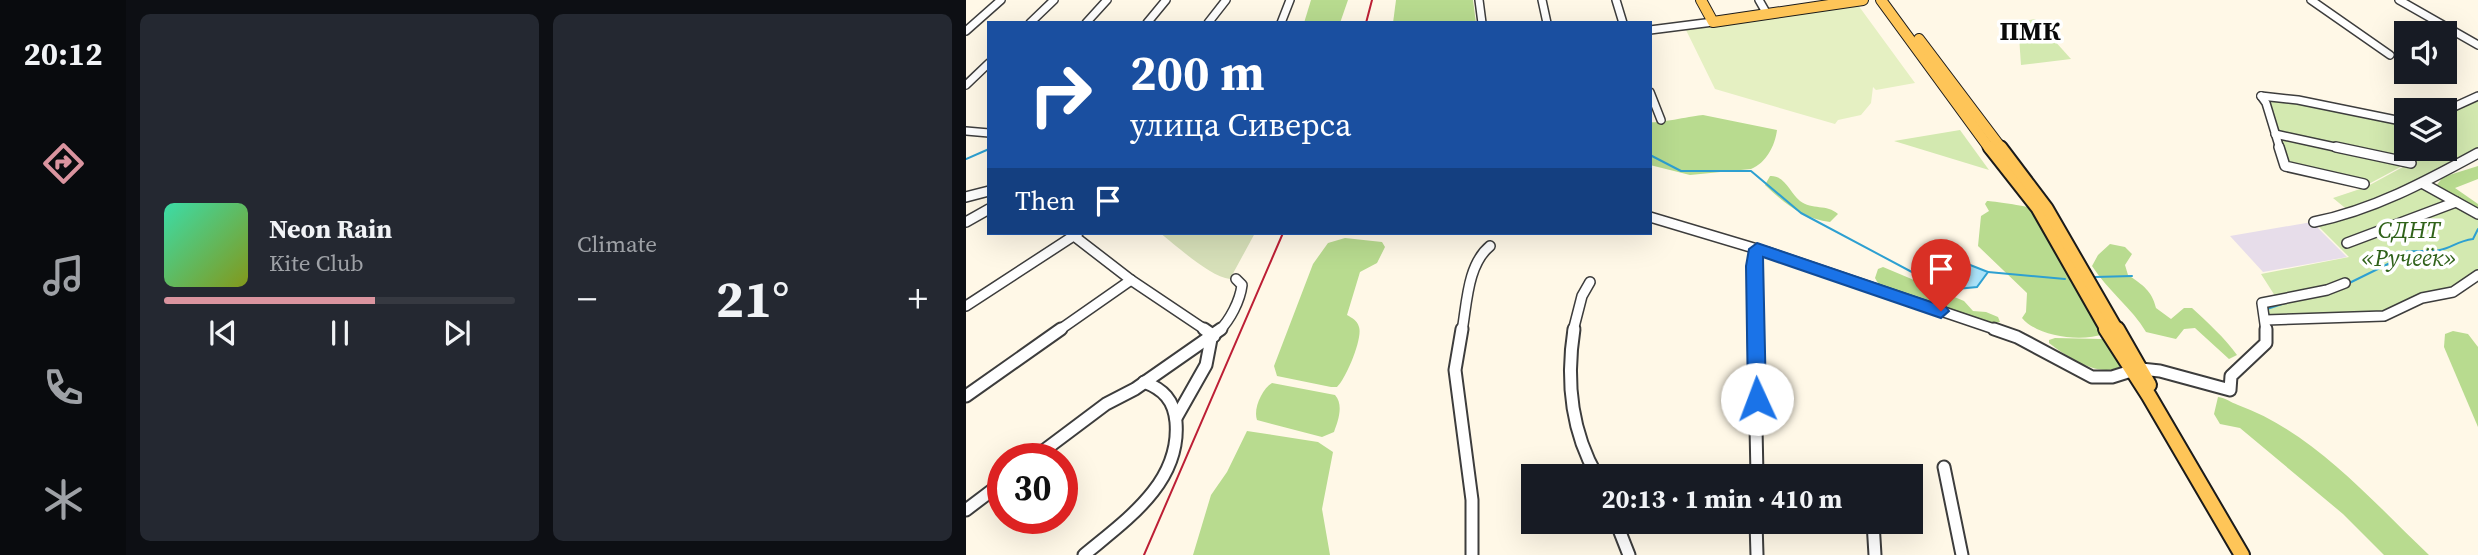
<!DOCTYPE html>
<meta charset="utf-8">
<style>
:root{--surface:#171b24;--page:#242831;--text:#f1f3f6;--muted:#9ea1a6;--line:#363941;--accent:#da949f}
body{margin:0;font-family:"Source Serif 4",serif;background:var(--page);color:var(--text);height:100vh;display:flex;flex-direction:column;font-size:26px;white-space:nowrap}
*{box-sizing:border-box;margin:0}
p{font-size:23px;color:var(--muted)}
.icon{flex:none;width:38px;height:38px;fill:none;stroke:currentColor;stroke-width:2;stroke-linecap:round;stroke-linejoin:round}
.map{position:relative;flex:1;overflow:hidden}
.sheet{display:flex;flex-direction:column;gap:14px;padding:14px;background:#0d0f14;width:840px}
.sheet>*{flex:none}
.hud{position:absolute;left:21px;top:21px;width:665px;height:214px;border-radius:0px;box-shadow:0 7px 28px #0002;background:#1a4fa0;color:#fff;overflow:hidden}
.fabs{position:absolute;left:1428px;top:21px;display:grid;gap:14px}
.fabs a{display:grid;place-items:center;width:63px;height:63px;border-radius:0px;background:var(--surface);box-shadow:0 7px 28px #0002;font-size:35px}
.speed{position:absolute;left:21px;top:443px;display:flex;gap:14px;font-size:35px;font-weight:700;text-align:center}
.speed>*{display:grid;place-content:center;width:91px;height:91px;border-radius:50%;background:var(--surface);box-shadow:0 7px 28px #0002;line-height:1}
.speed .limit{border:10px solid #d22;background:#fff;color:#111}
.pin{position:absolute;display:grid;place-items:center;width:60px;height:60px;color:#fff;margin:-72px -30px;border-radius:50% 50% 50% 0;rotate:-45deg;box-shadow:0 0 7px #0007}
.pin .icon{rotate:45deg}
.me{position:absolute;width:77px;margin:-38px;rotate:358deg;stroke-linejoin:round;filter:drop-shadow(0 0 5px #0008)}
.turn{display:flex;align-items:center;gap:24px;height:147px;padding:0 28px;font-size:32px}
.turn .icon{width:91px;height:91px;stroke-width:2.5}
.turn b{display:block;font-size:49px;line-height:60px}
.then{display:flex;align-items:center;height:66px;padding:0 28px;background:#0003;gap:14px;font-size:26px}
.big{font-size:52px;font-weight:700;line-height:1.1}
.sheet .widget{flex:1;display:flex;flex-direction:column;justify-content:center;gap:10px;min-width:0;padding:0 24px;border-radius:10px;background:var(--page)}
.song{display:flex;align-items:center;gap:21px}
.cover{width:84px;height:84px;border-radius:10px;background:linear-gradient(135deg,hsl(160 70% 55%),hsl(70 70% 35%))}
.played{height:7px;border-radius:4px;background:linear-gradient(90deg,var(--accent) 60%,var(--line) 60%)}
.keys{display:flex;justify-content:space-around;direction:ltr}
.heat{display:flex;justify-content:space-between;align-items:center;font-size:38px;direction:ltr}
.sheet .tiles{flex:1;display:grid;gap:14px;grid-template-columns:repeat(2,1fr)}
.trip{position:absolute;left:555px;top:464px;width:402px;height:70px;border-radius:0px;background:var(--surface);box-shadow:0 7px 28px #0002;font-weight:700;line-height:70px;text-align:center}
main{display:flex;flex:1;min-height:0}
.dock{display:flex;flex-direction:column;width:126px;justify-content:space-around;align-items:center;background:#090b0e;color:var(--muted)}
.dock .icon{width:49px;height:49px}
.dock .active{color:var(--accent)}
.dock b{font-size:32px;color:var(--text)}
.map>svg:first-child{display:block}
</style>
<main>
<nav class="dock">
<b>20:12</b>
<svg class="icon active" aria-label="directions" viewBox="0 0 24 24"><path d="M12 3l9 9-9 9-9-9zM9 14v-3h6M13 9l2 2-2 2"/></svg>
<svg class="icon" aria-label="music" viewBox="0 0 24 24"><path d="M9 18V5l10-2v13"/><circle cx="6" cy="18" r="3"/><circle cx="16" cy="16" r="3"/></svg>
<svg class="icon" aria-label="phone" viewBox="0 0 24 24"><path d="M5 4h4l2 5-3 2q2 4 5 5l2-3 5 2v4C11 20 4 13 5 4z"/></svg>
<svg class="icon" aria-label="climate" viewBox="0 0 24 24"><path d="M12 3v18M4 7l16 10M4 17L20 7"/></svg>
</nav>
<section class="sheet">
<div class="tiles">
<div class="widget">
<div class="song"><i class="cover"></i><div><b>Neon Rain</b><p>Kite Club</p></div></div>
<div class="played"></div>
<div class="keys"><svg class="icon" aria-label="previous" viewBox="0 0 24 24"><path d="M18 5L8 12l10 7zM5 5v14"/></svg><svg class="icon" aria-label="pause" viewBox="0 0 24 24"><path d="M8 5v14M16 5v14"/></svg><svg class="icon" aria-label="next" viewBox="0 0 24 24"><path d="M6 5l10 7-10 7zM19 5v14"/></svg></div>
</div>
<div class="widget"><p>Climate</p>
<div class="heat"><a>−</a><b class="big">21°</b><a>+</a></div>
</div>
</div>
</section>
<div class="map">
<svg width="1512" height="555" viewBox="0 0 1512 555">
<rect width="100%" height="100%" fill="#fff8e7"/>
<polygon fill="#e7ddea" points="1346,222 1381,257 1297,272 1264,236"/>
<g fill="#d3e9b0">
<polygon points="1069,19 1105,59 1055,65 1052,22"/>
<polygon points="1512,96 1512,154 1460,182 1512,212 1512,279 1481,299 1453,303 1423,320 1300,325 1295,305 1311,299 1295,274 1383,257 1346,220 1384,212 1367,198 1400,187 1470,149 1479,149 1479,144 1487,139 1479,143 1479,111"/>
<polygon points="1296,97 1440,122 1440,149 1468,149 1399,186 1321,168"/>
<polygon points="994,130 1023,170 928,141"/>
</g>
<g fill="#b8db8f">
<polygon points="345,0 382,0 374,23 338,23"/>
<polygon points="430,0 507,0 510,23 427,23"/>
<path d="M737 115 811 130C809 146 800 163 785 169L724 175 684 165V122C689 124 726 116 737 115Z"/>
<polygon points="1512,166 1512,179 1489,188 1512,204 1512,212 1470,186 1477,177"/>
<path d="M804 176C819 175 824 193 834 201 846 210 861 204 872 214L864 222C837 219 818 203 799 185Z"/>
<path d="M1021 201C1026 201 1061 206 1064 208L1138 334C1115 342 1072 337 1056 318L1060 312 1061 293 1012 246 1015 216 1023 211 1019 204Z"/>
<path d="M379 238 416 242 419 247 411 263 394 272 381 315C386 318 391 320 393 327 397 338 380 379 371 387H365L311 376 308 366 347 264 362 243Z"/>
<path d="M1144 244 1159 247 1166 254 1159 265 1162 275C1177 285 1186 291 1190 308L1205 319 1218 308H1226C1241 322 1259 338 1271 355L1263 359 1229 328 1218 329 1210 339 1180 332C1166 308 1142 291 1126 266L1132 255Z"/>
<polygon points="917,267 998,301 1007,311 1020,312 1032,317 1034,322 1023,323 913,285 909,278 912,269"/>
<polygon points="1487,331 1502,334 1512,347 1512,427 1478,347 1479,334"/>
<path d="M1089 338 1136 339 1143 343 1154 364 1153 367C1132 378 1100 356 1083 343V340Z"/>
<path d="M306 383 369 395C378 405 372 421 368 432L356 437 291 420C287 409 296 389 306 383Z"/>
<path d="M1252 397C1260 398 1264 402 1272 405 1347 432 1406 501 1463 555H1418L1377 514 1274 428 1254 424 1248 414Z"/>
<polygon points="281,431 352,442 367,452 356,509 364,555 227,555 245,495 261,472"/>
</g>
<path fill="#d7e0b9" d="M194 233H289L264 279C244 277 211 246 194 233Z"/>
<polygon fill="#e5f0c2" points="892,5 949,83 910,90 907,87 905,103 895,115 872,120 869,124 749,89 720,30"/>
<polygon fill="#aae2f8" stroke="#2ea0d1" stroke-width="2" points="994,261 1022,272 1011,287 970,291 959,279 993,272"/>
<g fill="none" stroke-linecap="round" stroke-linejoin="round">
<g stroke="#2ea0d1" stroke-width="2">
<polyline points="684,155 715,171 785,171 835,213 959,279"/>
<polyline points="0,159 23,149"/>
<polyline points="1022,272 1099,279"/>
<polyline points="1129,277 1166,276"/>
<path d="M1361 294 1428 261V257C1440 247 1459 253 1474 250 1486 248 1491 241 1507 239L1512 229"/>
<polyline points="1303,316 1301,309 1319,303"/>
</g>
<g stroke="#3d3d3d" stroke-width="10">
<g id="minor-far2">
<polyline points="513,0 516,23"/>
<polyline points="576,0 581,23"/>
<polyline points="650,0 657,23"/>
<polyline points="793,0 801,14"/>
<polyline points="1345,0 1424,55"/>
<polyline points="1433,0 1512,45"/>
<polyline points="64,23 88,0"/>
<polyline points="120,23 141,0"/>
<polyline points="181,23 200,0"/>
<polyline points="242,23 260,0"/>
<polyline points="315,23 324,0"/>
<polyline points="684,30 747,22"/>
<polyline points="0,31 35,0"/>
<polyline points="0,85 23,63"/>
<polyline points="684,92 695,120"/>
<polyline points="1295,96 1300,103 1314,149"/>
<polyline points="1295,96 1332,100 1440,122"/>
<polyline points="1479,111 1512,96"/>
<polyline points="0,131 23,133"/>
<polyline points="1309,134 1378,149"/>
</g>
</g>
<g stroke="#3d3d3d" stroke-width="12">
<g id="minor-far1">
<polyline points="1313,147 1319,166 1398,184"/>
<polyline points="1370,147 1445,163"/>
<polyline points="1456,183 1512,214"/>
<polyline points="0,197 23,191"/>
<polyline points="684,217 801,252 1034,331"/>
<polyline points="0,222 23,209"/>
<path d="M1348 222C1407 210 1459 182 1512 153"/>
<polyline points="108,236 165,280 241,331"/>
<polyline points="1381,243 1490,202"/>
<polyline points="0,306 112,233"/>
<polyline points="1300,320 1418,316 1456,298 1487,292 1512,275"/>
<polyline points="92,331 165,280"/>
<path d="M253 331C264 320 274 301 276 285L270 279"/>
<path d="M496 331C501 304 501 265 524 246"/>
<polyline points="607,331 616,296 624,282"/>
<polyline points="788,331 787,266 791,249"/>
<polyline points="1300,331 1296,303 1361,290 1379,283"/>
</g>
</g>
<g stroke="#3d3d3d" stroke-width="15">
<g id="minor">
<polyline points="238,329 248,336"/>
<polyline points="496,329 489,370 506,500 506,555"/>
<path d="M608 329C600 380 605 431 631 476"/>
<polyline points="788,329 791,476"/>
<polyline points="1028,329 1051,337 1126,377 1146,377 1165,371"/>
<polyline points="1175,369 1194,371 1264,390 1265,376 1300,343 1300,329"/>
<polyline points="0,396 95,329"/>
<polyline points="210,418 240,365 245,339"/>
<polyline points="68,458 140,404 169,389 255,329"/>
<polyline points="978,467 996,555"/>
<polyline points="0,510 37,482"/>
<polyline points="650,522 663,555"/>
<polyline points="790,522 791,555"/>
<polyline points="907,522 909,555"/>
<path d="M118 555C160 520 215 483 210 422 208 400 197 389 178 382"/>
</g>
</g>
<g stroke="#1b1b1b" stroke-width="12">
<g id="major-far2">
<polyline points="735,0 747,22 897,0"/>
<polyline points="915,0 1024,149"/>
<polyline points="953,39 1036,149"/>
</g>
</g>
<g stroke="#1b1b1b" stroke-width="15">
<g id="major-far1">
<polyline points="1023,147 1071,208 1141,331"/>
<polyline points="1035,147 1081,208 1152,331"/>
</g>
</g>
<g stroke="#1b1b1b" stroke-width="18">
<g id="major">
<polyline points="1140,329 1183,396 1276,555"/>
<polyline points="1151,329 1183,385"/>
</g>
</g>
<use href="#minor-far2" stroke="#fff" stroke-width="7"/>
<use href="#minor-far1" stroke="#fff" stroke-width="9"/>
<use href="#minor" stroke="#fff" stroke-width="11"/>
<use href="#major-far2" stroke="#fec558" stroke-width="10"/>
<use href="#major-far1" stroke="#fec558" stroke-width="11"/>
<use href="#major" stroke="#fec558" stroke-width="14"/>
<g stroke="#bd1f35" stroke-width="2">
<polyline points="400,23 406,0"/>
<polyline points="178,555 317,233"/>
</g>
</g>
<polygon fill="#1a73e8" stroke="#114b97" stroke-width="2" points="791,243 980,307 983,311 975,318 797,257 800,399 798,404 791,407 785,404 782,399 780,266 783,249"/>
<g text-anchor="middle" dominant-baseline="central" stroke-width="7" stroke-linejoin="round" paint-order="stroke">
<g font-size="24" font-style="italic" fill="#30621a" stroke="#fff">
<text x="1443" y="229">СДНТ<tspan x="1443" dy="28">«Ручеёк»</tspan></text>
</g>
<g font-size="26" font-weight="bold" fill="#0a0a0a" stroke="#fff">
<text x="1064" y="31">ПМК</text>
</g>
</g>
</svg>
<div class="fabs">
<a><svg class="icon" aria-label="sound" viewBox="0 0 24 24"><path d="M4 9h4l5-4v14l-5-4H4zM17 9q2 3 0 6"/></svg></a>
<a><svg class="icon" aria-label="layers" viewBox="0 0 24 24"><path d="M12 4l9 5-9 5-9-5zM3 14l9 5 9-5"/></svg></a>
</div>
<div class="speed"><div class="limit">30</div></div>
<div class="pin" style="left:975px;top:311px;background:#d93025"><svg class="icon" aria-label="arrive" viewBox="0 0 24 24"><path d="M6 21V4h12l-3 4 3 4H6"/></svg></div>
<svg class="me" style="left:791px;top:399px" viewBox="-20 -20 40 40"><circle r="19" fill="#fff"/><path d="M0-13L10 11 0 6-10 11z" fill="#1a73e8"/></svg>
<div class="trip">20:13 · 1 min · 410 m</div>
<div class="hud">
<div class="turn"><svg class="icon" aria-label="right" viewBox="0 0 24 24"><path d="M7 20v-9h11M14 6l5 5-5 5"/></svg><div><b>200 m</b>улица Сиверса</div></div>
<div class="then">Then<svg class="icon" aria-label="arrive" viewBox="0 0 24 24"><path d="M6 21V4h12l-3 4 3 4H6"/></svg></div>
</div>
</div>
</main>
